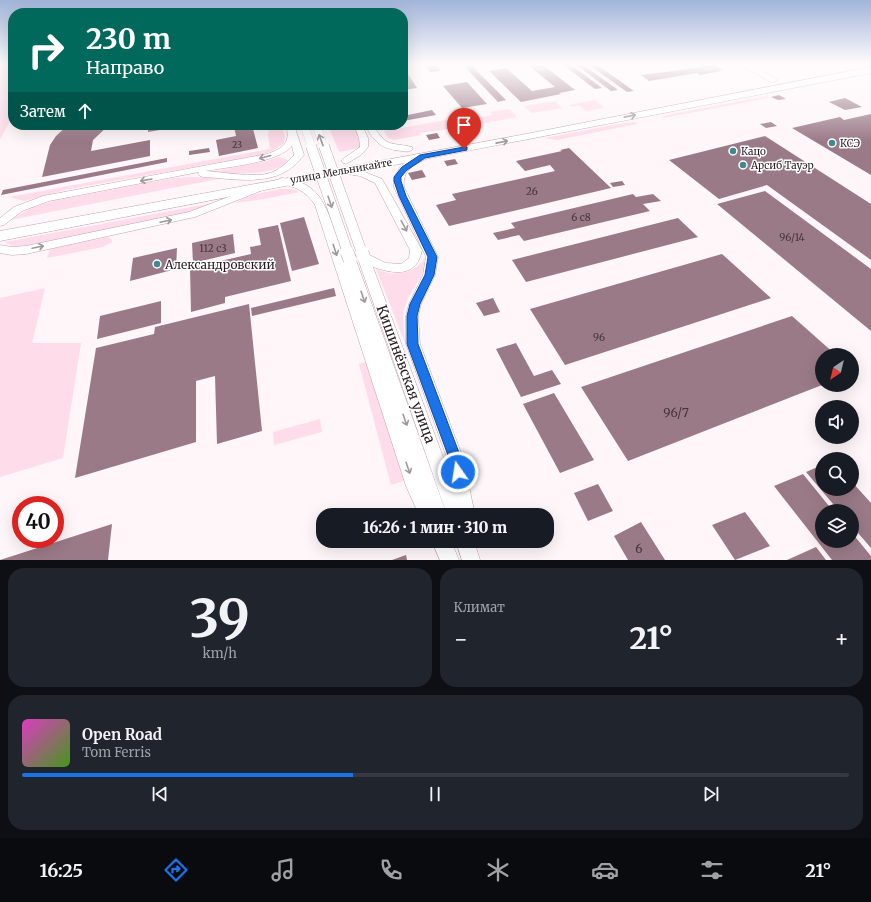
<!DOCTYPE html>
<html lang="ru">
<meta charset="utf-8">
<style>
:root{--surface:#171b24;--page:#20242c;--text:#f1f3f6;--muted:#9ea1a6;--line:#363941;--accent:#1a73e8}
body{margin:0;font-family:Merriweather,serif;background:var(--page);color:var(--text);height:100vh;display:flex;flex-direction:column;font-size:15px;white-space:nowrap}
*{box-sizing:border-box;margin:0}
p{font-size:13px;color:var(--muted)}
.icon{flex:none;width:22px;height:22px;fill:none;stroke:currentColor;stroke-width:2;stroke-linecap:round;stroke-linejoin:round}
.map{position:relative;height:560px;overflow:hidden}
.details{display:flex;flex-direction:column;gap:8px;padding:8px;background:#0d0f14;flex:1}
.details>*{flex:none}
.banner{position:absolute;left:8px;top:8px;width:400px;height:122px;border-radius:16px;box-shadow:0 4px 16px #0002;background:#00695c;color:#fff;overflow:hidden}
.needle{width:26px;rotate:215deg}
.buttons{position:absolute;left:815px;top:348px;display:grid;gap:8px}
.buttons a{display:grid;place-items:center;width:44px;height:44px;border-radius:50%;background:var(--surface);box-shadow:0 4px 16px #0002;font-size:20px}
.speed{position:absolute;left:12px;top:496px;display:flex;gap:8px;font-size:20px;font-weight:700;text-align:center}
.speed>*{display:grid;place-content:center;width:52px;height:52px;border-radius:50%;background:var(--surface);box-shadow:0 4px 16px #0002;line-height:1}
.speed .limit{border:6px solid #d22;background:#fff;color:#111}
.pin{position:absolute;display:grid;place-items:center;width:34px;height:34px;color:#fff;margin:-41px -17px;border-radius:50% 50% 50% 0;rotate:-45deg;box-shadow:0 0 4px #0007}
.pin .icon{rotate:45deg}
.me{position:absolute;width:44px;margin:-22px;rotate:347deg;stroke-linejoin:round;filter:drop-shadow(0 0 3px #0008)}
.turn{display:flex;align-items:center;gap:14px;height:84px;padding:0 12px;font-size:18px}
.turn .icon{width:52px;height:52px;stroke-width:2.5}
.turn b{display:block;font-size:28px;line-height:34px}
.then{display:flex;align-items:center;height:38px;padding:0 12px;background:#0003;gap:8px;font-size:15px}
.big{font-size:30px;font-weight:800;line-height:1.1}
.details .card{flex:1;display:flex;flex-direction:column;justify-content:center;gap:6px;min-width:0;padding:0 14px;border-radius:16px;background:var(--page)}
.details .dial{align-items:center;gap:0}
.dial b{font-size:52px;line-height:1}
.song{display:flex;align-items:center;gap:12px}
.cover{width:48px;height:48px;border-radius:6px;background:linear-gradient(135deg,hsl(310 70% 55%),hsl(100 70% 35%))}
.played{height:4px;border-radius:2px;background:linear-gradient(90deg,var(--accent) 40%,var(--line) 40%)}
.keys{display:flex;justify-content:space-around;direction:ltr}
.heat{display:flex;justify-content:space-between;align-items:center;font-size:22px;direction:ltr}
.details .tiles{flex:1;display:grid;gap:8px;grid-template-columns:1fr 1fr}
.card:last-child{grid-column:span 2}
.trip{position:absolute;left:316px;top:508px;width:238px;height:40px;border-radius:16px;background:var(--surface);box-shadow:0 4px 16px #0002;font-weight:800;line-height:40px;text-align:center}
.dock{display:flex;height:64px;justify-content:space-around;align-items:center;background:#090b0e;color:var(--muted)}
.dock .icon{width:28px;height:28px}
.dock .on{color:var(--accent)}
.dock b{font-size:18px;color:var(--text)}
.map>svg:first-child{display:block}
</style>
<div class="map">
<svg width="871" height="560" viewBox="0 0 871 560">
<rect width="100%" height="100%" fill="#fef6f9"/>
<g fill="#fedce9">
<polygon points="0,64 13,64 13,115 0,140"/>
<polygon points="766,96 770,98 663,118 662,117 672,114"/>
<polygon points="595,100 604,108 586,111 579,105 572,107 569,105"/>
<polygon points="555,101 562,108 532,113 524,106"/>
<polygon points="509,109 517,117 470,126 468,123 470,119 492,115 490,112"/>
<polygon points="451,119 456,120 461,127 420,133 421,135 394,140 388,138 384,131"/>
<polygon points="635,122 637,124 557,140 545,138 618,124"/>
<polygon points="270,125 281,125 285,136 284,143 274,150 262,155 69,189 24,201 9,197 270,149 268,135"/>
<polygon points="328,125 354,125 361,142 360,148 339,152"/>
<path d="M279 157 290 161C268 177 236 174 210 172L267 161Z"/>
<polygon points="195,177 218,179 10,220 31,208 53,201 174,178"/>
<polygon points="280,189 292,189 300,192 258,200 234,203 252,195"/>
<polygon points="218,202 194,211 24,247 12,246 5,242"/>
<polygon points="108,237 112,240 112,242 103,247 47,258 50,249"/>
<path d="M425 258C425 277 412 287 406 303 401 316 404 329 405 343L376 269C392 277 414 275 425 258Z"/>
<polygon points="45,288 32,343 81,343 63,458 0,477 0,298"/>
<polygon points="372,360 406,480 391,485 359,364"/>
<polygon points="320,419 322,432 274,445 273,432"/>
</g>
<g fill="#9a7a87">
<polygon points="527,64 542,64 575,90 559,93 561,94 521,102 489,71 506,68 532,91 555,87"/>
<polygon points="562,64 570,64 602,88 595,89"/>
<polygon points="575,64 582,64 618,90 611,91"/>
<polygon points="588,64 596,64 634,91 627,92"/>
<polygon points="699,64 713,64 723,70 719,70 721,71 700,75 697,73 649,81 641,75 704,67"/>
<polygon points="437,65 441,71 430,72 426,66"/>
<polygon points="472,66 506,100 498,102 465,67"/>
<polygon points="408,74 417,88 403,90 403,75"/>
<polygon points="467,82 487,104 462,108 443,86"/>
<polygon points="779,95 786,99 778,100 771,97"/>
<polygon points="845,98 862,107 845,110 829,102"/>
<polygon points="432,110 436,115 403,121 403,116"/>
<polygon points="871,114 871,175 792,128 840,117 844,120"/>
<polygon points="771,122 777,126 766,128 760,124"/>
<polygon points="68,125 109,125 93,140 91,151 150,140 150,156 42,177 50,145 56,136"/>
<polygon points="148,125 183,125 183,126 148,132"/>
<polygon points="239,125 252,125 258,148 219,156 216,140 236,136 234,126"/>
<polygon points="437,133 440,138 429,140 426,135"/>
<polygon points="765,136 871,204 871,260 767,185 719,199 669,160"/>
<polygon points="209,148 210,152 189,155 189,151"/>
<polygon points="569,148 611,188 449,226 436,205 456,200 452,194 555,171 550,165 525,171 516,161 562,151 560,150"/>
<polygon points="167,158 167,162 1,195 3,190"/>
<polygon points="455,159 458,164 447,166 444,161"/>
<polygon points="422,170 426,177 412,180 408,173"/>
<polygon points="622,181 625,185 613,187 610,183"/>
<polygon points="765,191 871,269 871,331 717,204"/>
<polygon points="633,194 636,197 653,194 661,201 643,204 650,211 524,241 519,235 498,240 493,233 515,228 511,223"/>
<polygon points="304,217 319,264 292,271 280,223"/>
<polygon points="678,218 698,237 526,282 512,260"/>
<polygon points="278,225 291,281 225,297 225,303 191,312 190,268 251,254 250,247 261,245 258,229"/>
<polygon points="233,234 235,253 193,263 192,243"/>
<polygon points="177,248 176,269 130,281 133,258"/>
<polygon points="722,254 771,298 565,365 530,309"/>
<polygon points="334,288 336,296 252,316 251,308"/>
<polygon points="493,298 500,312 484,316 476,303"/>
<polygon points="161,301 161,323 97,339 100,316"/>
<polygon points="249,304 262,431 217,444 215,376 196,381 196,442 75,478 96,348 154,334 155,327"/>
<polygon points="792,316 836,355 822,355 822,385 628,461 581,387"/>
<polygon points="516,343 534,376 552,370 561,384 521,397 496,349"/>
<polygon points="554,393 594,460 560,473 523,404"/>
<polygon points="822,465 822,489 852,489 852,482 871,503 871,548 852,526 852,511 839,511 806,472"/>
<polygon points="803,474 833,511 822,511 822,541 852,541 852,533 871,556 871,560 832,560 774,486"/>
<polygon points="598,484 613,511 588,521 574,493"/>
<polygon points="745,512 770,546 735,560 712,525"/>
<polygon points="641,522 665,560 628,560 614,536"/>
<polygon points="112,524 108,560 0,560"/>
<polygon points="816,547 826,560 787,560"/>
<polygon points="406,555 407,560 392,560"/>
</g>
<g fill="none" stroke-linecap="round" stroke-linejoin="round">
<g stroke="#c4a0af" stroke-width="1">
<g id="minor">
<polygon points="740,64 748,64 778,80 774,82 771,82"/>
<path d="M286 125H294L304 155C279 189 240 179 203 177L200 176 198 174 199 172 49 201 22 211 4 225 0 226V218L14 207 43 196 267 154C284 148 291 143 286 125ZM292 146 294 155C288 162 279 170 270 173 256 178 221 172 205 171 227 167 278 163 292 146Z"/>
<polygon points="354,125 362,125 368,138 368,147 361,155 346,164 343,163 341,161 343,159 360,147 359,138"/>
<path d="M365 125H373C387 148 390 142 412 147L413 149C410 152 407 152 402 151 381 149 375 143 365 125Z"/>
<path d="M423 154 428 157 426 159C413 165 402 171 404 187L438 257 435 275 421 304 418 316 420 344 463 458 475 515H447L357 256 359 253 363 252 386 263 401 264 409 258 410 250 375 183 360 176 341 173 339 171 344 168 365 172 382 179 422 250C417 278 394 274 373 267L450 476 447 458 406 344V316L409 304 423 275 426 257 394 187C392 170 407 158 423 154Z"/>
<path d="M282 178C293 180 305 182 313 190 329 203 339 245 346 265L344 260 346 257H354L356 260 447 515H419L406 486 315 205C306 190 294 187 279 183L277 181 279 179Z"/>
<polygon points="260,185 263,186 265,188 263,190 195,217 26,254 12,255 0,253 0,245 12,247 26,246 189,212"/>
<polygon points="432,541 451,541 459,560 440,560"/>
<polygon points="456,541 474,541 480,560 462,560"/>
</g>
</g>
<g stroke="#c4a0af" stroke-width="1">
<polygon id="major" points="871,67 871,73 0,241 0,231 526,134"/>
</g>
<use href="#minor" fill="#fff" fill-rule="evenodd"/>
<use href="#major" fill="#fff" fill-rule="evenodd"/>
<g stroke="#c4a0af" stroke-width="8" stroke-linecap="butt">
<g id="minor-bridge-far2">
<polyline points="304,125 312,147"/>
<polyline points="316,125 324,147"/>
</g>
</g>
<g stroke="#c4a0af" stroke-width="11" stroke-linecap="butt">
<g id="minor-bridge-far1">
<polyline points="311,146 348,253"/>
<polyline points="324,146 362,253"/>
</g>
</g>
<g stroke="#c4a0af" stroke-width="14" stroke-linecap="butt">
<g id="minor-bridge">
<polyline points="347,252 350,260"/>
<polyline points="362,252 363,256"/>
</g>
</g>
<use href="#minor-bridge-far2" stroke="#fff" stroke-width="8"/>
<use href="#minor-bridge-far1" stroke="#fff" stroke-width="10"/>
<use href="#minor-bridge" stroke="#fff" stroke-width="13"/>
</g>
<defs><path id="oneway-shaft" d="M-6 0H5M1.5-3L5.5 0L1.5 3" fill="none" stroke-width="1.6" stroke-linecap="round" stroke-linejoin="round"/></defs>
<g stroke="#9f999c">
<use href="#oneway-shaft" transform="translate(630 116) rotate(-11)"/>
<use href="#oneway-shaft" transform="translate(321 140) rotate(-110)"/>
<use href="#oneway-shaft" transform="translate(502 142) rotate(-11)"/>
<use href="#oneway-shaft" transform="translate(265 157) rotate(165)"/>
<use href="#oneway-shaft" transform="translate(146 180) rotate(170)"/>
<use href="#oneway-shaft" transform="translate(330 202) rotate(71)"/>
<use href="#oneway-shaft" transform="translate(166 221) rotate(-12)"/>
<use href="#oneway-shaft" transform="translate(404 226) rotate(62)"/>
<use href="#oneway-shaft" transform="translate(38 247) rotate(-12)"/>
<use href="#oneway-shaft" transform="translate(335 250) rotate(72)"/>
<use href="#oneway-shaft" transform="translate(363 297) rotate(71)"/>
<use href="#oneway-shaft" transform="translate(405 420) rotate(71)"/>
<use href="#oneway-shaft" transform="translate(408 468) rotate(71)"/>
</g>
<linearGradient id="sky" x2="0" y2="1"><stop stop-color="#a1b4d9"/><stop offset="0.45" stop-color="#fffbfc"/><stop offset="1" stop-color="#fffbfc" stop-opacity="0"/></linearGradient>
<rect width="871" height="142" fill="url(#sky)"/>
<polygon fill="#1a73e8" stroke="#114b97" points="464,147 467,147 467,150 425,158 407,170 401,177 401,181 406,196 437,257 434,275 420,304 417,316 418,344 461,458 464,472 462,477 458,478 453,477 449,458 407,344 407,316 410,304 425,275 428,257 399,196 394,181 394,177 402,167 420,155"/>
<g fill="#42898f" stroke="#fff" stroke-width="1.5">
<circle cx="832" cy="143" r="4"/>
<circle cx="733" cy="151" r="4"/>
<circle cx="743" cy="165" r="4"/>
<circle cx="157" cy="264" r="4"/>
</g>
<g text-anchor="middle" dominant-baseline="central" stroke-width="3" stroke-linejoin="round" paint-order="stroke">
<g font-size="9" fill="#46343b">
<text x="237" y="144">23</text>
</g>
<g font-size="10" fill="#2a1c22" stroke="#fff" text-anchor="start">
<text x="840" y="143">КСЭ</text>
<text x="741" y="151">Кацо</text>
<text x="751" y="165">Арсиб Тауэр</text>
</g>
<g font-size="10" fill="#2a1c22" stroke="#fff">
<text transform="translate(341 171) rotate(-10)">улица Мельникайте</text>
</g>
<g font-size="10" fill="#46343b">
<text x="532" y="191">26</text>
<text x="581" y="217">6 с8</text>
<text x="792" y="237">96/14</text>
<text x="213" y="248">112 с3</text>
<text x="599" y="337">96</text>
</g>
<g font-size="12" fill="#2a1c22" stroke="#fff" text-anchor="start">
<text x="165" y="264">Александровский</text>
</g>
<g font-size="12" fill="#46343b">
<text x="676" y="412">96/7</text>
<text x="639" y="548">6</text>
</g>
<g font-size="14" fill="#2a1c22" stroke="#fff">
<text transform="translate(406 374) rotate(70)">Кишинёвская улица</text>
</g>
</g>
</svg>
<div class="buttons">
<a><svg class="needle" viewBox="-14 -14 28 28"><path d="M0-13l5 13h-10z" fill="#e53935"/><path d="M0 13l5-13h-10z" fill="#9ea1a6"/></svg></a>
<a><svg class="icon" aria-label="sound" viewBox="0 0 24 24"><path d="M4 9h4l5-4v14l-5-4H4zM17 9q2 3 0 6"/></svg></a>
<a><svg class="icon" aria-label="search" viewBox="0 0 24 24"><circle cx="10" cy="10" r="6"/><path d="M15 15l6 6"/></svg></a>
<a><svg class="icon" aria-label="layers" viewBox="0 0 24 24"><path d="M12 4l9 5-9 5-9-5zM3 14l9 5 9-5"/></svg></a>
</div>
<div class="speed"><div class="limit">40</div></div>
<div class="pin" style="left:464px;top:149px;background:#d93025"><svg class="icon" aria-label="arrive" viewBox="0 0 24 24"><path d="M6 21V4h12l-3 4 3 4H6"/></svg></div>
<svg class="me" style="left:458px;top:472px" viewBox="-20 -20 40 40"><circle r="17" fill="#1a73e8" stroke="#fff" stroke-width="3"/><path d="M0-11L8 9 0 5-8 9z" fill="#fff"/></svg>
<div class="trip">16:26 · 1 мин · 310 m</div>
<div class="banner">
<div class="turn"><svg class="icon" aria-label="right" viewBox="0 0 24 24"><path d="M7 20v-9h11M14 6l5 5-5 5"/></svg><div><b>230 m</b>Направо</div></div>
<div class="then">Затем<svg class="icon" aria-label="ahead" viewBox="0 0 24 24"><path d="M12 20V5M6 11l6-6 6 6"/></svg></div>
</div>
</div>
<section class="details">
<div class="tiles">
<div class="card dial"><b>39</b><p>km/h</p></div>
<div class="card"><p>Климат</p>
<div class="heat"><a>−</a><b class="big">21°</b><a>+</a></div>
</div>
<div class="card">
<div class="song"><i class="cover"></i><div><b>Open Road</b><p>Tom Ferris</p></div></div>
<div class="played"></div>
<div class="keys"><svg class="icon" aria-label="previous" viewBox="0 0 24 24"><path d="M18 5L8 12l10 7zM5 5v14"/></svg><svg class="icon" aria-label="pause" viewBox="0 0 24 24"><path d="M8 5v14M16 5v14"/></svg><svg class="icon" aria-label="next" viewBox="0 0 24 24"><path d="M6 5l10 7-10 7zM19 5v14"/></svg></div>
</div>
</div>
</section>
<nav class="dock">
<b>16:25</b>
<svg class="icon on" aria-label="directions" viewBox="0 0 24 24"><path d="M12 3l9 9-9 9-9-9zM9 14v-3h6M13 9l2 2-2 2"/></svg>
<svg class="icon" aria-label="music" viewBox="0 0 24 24"><path d="M9 18V5l10-2v13"/><circle cx="6" cy="18" r="3"/><circle cx="16" cy="16" r="3"/></svg>
<svg class="icon" aria-label="phone" viewBox="0 0 24 24"><path d="M5 4h4l2 5-3 2q2 4 5 5l2-3 5 2v4C11 20 4 13 5 4z"/></svg>
<svg class="icon" aria-label="climate" viewBox="0 0 24 24"><path d="M12 3v18M4 7l16 10M4 17L20 7"/></svg>
<svg class="icon" aria-label="car" viewBox="0 0 24 24"><path d="M5 17H2v-5l4-1 3-4h7l3 4 3 1v5h-3M9 17h6M6 11h13"/><circle cx="7" cy="17" r="2"/><circle cx="17" cy="17" r="2"/></svg>
<svg class="icon" aria-label="filters" viewBox="0 0 24 24"><path d="M4 7h16M4 17h16"/><circle cx="9" cy="7" r="2"/><circle cx="15" cy="17" r="2"/></svg>
<b>21°</b>
</nav>
